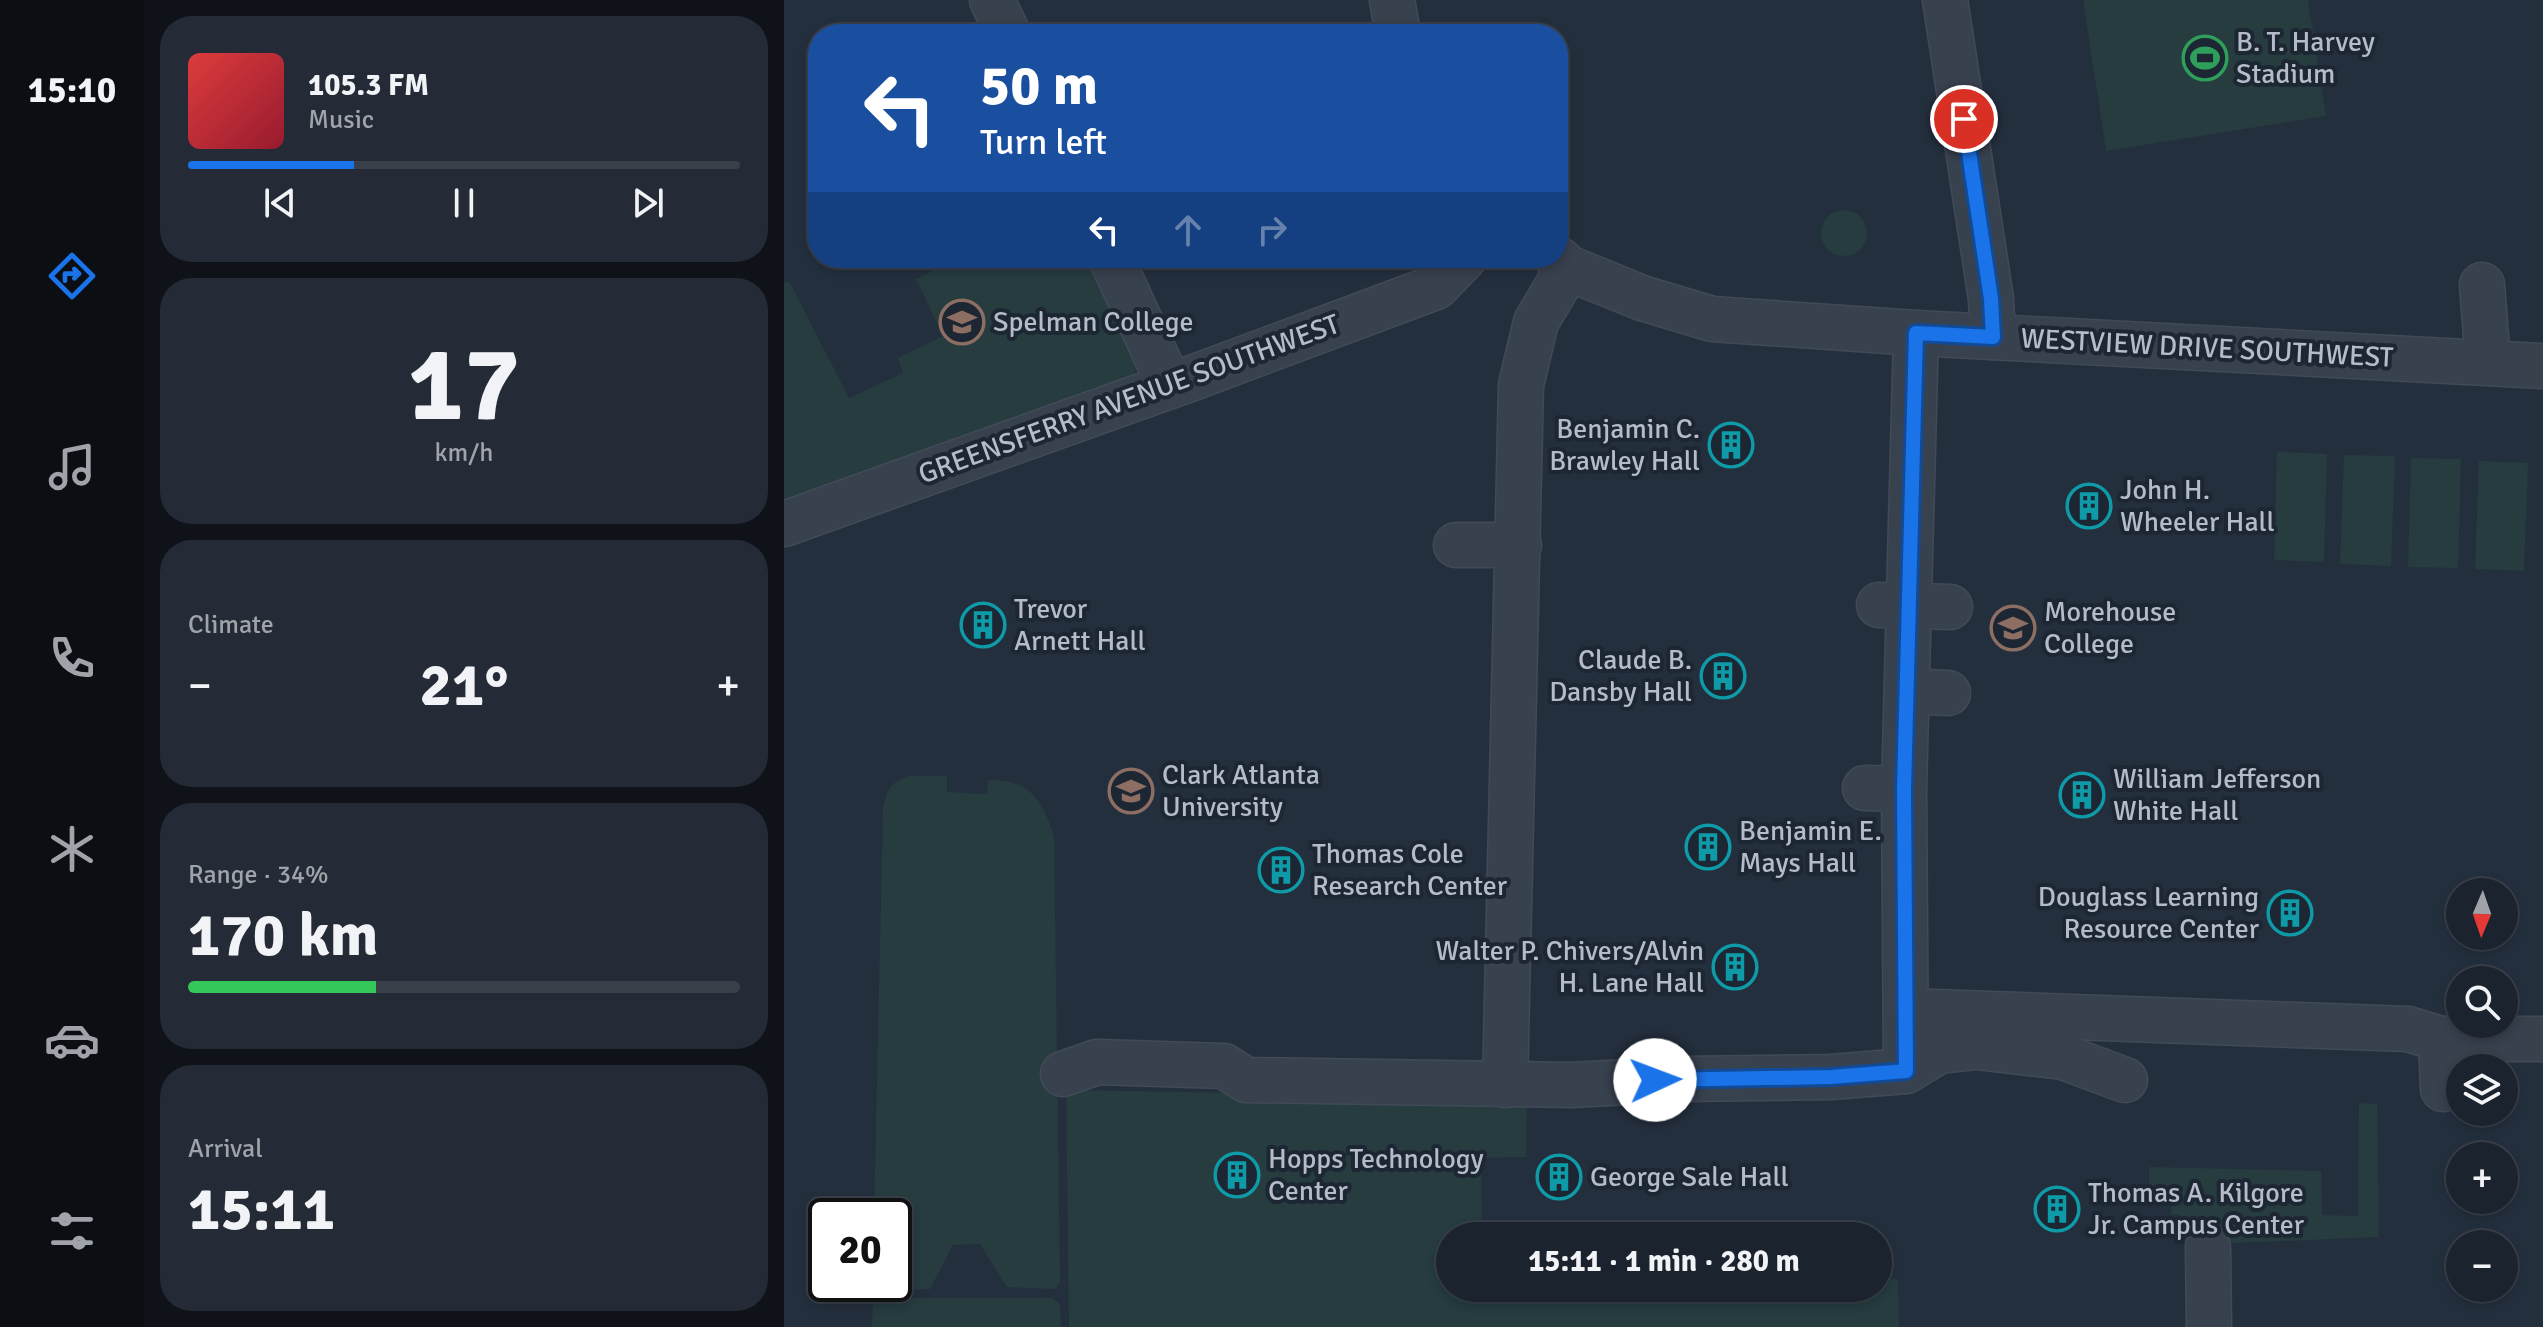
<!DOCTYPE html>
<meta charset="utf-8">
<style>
:root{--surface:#1b232e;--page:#242b36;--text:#f1f3f6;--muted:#a0a4aa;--line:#39404a;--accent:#1a73e8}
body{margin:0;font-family:Signika,sans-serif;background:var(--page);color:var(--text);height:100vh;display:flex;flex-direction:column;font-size:30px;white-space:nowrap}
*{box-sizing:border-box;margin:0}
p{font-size:26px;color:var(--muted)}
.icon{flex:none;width:44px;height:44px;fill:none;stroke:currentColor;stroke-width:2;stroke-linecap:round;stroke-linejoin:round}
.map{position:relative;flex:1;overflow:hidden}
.drawer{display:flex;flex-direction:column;gap:16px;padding:16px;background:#0f1319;width:640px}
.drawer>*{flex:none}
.banner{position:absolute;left:24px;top:24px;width:760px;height:244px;border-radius:32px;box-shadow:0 4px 12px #0003,0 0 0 2px var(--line);background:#1a4fa0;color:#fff;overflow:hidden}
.needle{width:52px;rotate:182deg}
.fabs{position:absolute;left:1662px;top:878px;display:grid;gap:16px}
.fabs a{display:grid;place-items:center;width:72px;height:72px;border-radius:50%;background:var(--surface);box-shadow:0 4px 12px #0003,0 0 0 2px var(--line);font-size:40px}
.speed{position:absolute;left:24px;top:1198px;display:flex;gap:16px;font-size:40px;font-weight:700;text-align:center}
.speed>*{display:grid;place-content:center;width:104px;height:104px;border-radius:50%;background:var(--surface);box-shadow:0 4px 12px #0003,0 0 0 2px var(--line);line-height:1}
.speed .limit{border:4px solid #111;border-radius:12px;background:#fff;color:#111}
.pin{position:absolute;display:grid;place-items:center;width:68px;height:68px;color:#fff;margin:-34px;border:4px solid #fff;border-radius:50%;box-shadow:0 2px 8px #0007}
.me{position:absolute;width:88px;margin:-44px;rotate:88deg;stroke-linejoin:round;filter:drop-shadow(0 0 6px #0008)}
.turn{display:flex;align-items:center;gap:28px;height:168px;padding:0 40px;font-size:36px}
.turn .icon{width:104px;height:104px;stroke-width:2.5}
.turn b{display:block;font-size:56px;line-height:68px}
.lanes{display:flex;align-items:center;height:76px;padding:0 40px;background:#0003;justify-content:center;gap:40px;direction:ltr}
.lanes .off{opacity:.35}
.big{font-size:60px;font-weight:700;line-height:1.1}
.drawer .tile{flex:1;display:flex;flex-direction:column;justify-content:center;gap:12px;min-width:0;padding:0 28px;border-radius:32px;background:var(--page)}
.drawer .dial{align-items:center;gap:0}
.dial b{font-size:104px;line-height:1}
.song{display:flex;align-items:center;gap:24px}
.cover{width:96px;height:96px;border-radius:12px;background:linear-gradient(135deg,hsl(0 70% 55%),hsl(350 70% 35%))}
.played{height:8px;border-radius:4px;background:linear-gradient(90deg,var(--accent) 30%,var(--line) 30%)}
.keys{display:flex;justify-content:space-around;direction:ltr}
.heat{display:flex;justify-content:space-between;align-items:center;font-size:44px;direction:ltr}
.charge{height:12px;border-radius:6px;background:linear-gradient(90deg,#34c759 34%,var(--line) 0)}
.trip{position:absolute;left:652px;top:1222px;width:456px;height:80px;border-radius:40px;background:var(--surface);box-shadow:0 4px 12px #0003,0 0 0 2px var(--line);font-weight:700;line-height:80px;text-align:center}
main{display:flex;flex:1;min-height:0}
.dock{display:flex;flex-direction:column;width:144px;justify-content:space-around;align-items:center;background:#0b0e12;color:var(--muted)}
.dock .icon{width:56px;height:56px}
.dock .selected{color:var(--accent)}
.dock b{font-size:36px;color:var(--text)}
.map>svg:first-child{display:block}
</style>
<main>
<nav class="dock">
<b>15:10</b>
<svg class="icon selected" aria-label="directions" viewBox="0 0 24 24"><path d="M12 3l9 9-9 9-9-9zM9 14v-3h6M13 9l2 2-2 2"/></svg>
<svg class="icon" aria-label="music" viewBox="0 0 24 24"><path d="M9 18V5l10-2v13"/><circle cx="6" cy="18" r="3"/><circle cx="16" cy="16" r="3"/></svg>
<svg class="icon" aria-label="phone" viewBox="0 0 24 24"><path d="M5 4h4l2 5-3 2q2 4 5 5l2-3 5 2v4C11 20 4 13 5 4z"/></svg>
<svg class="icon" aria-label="climate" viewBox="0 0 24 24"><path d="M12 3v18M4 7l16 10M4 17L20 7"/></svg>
<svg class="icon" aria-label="car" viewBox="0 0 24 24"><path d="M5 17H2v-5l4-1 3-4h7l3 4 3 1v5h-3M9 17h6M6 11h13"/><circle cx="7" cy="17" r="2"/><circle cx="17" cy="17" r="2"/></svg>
<svg class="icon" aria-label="filters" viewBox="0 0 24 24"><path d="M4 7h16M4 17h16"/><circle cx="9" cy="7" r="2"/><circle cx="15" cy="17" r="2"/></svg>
</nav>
<section class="drawer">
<div class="tile">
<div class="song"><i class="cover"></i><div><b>105.3 FM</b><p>Music</p></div></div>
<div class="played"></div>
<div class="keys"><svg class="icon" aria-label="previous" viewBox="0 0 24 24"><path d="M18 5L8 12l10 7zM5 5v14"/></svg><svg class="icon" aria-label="pause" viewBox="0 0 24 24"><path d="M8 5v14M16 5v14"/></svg><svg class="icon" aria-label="next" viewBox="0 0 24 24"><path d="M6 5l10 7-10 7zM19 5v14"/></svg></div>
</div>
<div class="tile dial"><b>17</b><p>km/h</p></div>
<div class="tile"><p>Climate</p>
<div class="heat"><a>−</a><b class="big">21°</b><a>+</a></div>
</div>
<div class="tile"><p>Range · 34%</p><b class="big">170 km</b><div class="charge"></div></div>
<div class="tile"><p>Arrival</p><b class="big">15:11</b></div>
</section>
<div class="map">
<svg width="1759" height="1327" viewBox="0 0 1759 1327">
<rect width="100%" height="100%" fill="#242f3e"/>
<g fill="#263c3f">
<polygon points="1299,0 1524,0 1542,116 1322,151"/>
<circle cx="1060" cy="233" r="23"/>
<polygon points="175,258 314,258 356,363 346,381 0,502 0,283 5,281 65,398 119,373 114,358 159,336 132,279"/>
<polygon points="1493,452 1543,454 1540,562 1490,560"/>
<polygon points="1560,455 1611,456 1607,566 1556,564"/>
<polygon points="1627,458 1677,459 1674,568 1624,567"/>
<polygon points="1695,461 1744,463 1740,571 1691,569"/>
<path d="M124 776H163V792L203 794 204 780C244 778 260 801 270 837L276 1282 271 1289 223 1287 196 1244 169 1245 146 1289 95 1290 91 1284H110V1216H90L99 809C103 790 105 783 124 776Z"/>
<polygon points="282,1090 743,1098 742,1157 697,1158 698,1235 972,1231 972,1236 666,1236 666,1288 1094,1288 1094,1280 1114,1279 1115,1327 285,1327"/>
<polygon points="1575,1103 1593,1104 1595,1237 1403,1245 1404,1226 1398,1225 1397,1215 1387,1215 1387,1202 1365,1202 1365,1167 1537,1171 1538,1215 1574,1216"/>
<polygon points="97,1298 269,1298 276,1304 277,1327 88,1327 89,1302"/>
</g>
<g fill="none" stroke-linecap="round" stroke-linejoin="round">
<g stroke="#414a57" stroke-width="47">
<g id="minor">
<polyline points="208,0 224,34"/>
<polyline points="608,0 614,34"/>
<polyline points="1161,0 1207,299 1209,337"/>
<polyline points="327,258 386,386"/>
<polyline points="773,258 784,268 858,298 928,319 1132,333 1759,366"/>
<polyline points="1698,285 1704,362"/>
<polyline points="0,524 411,377 652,287 680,258"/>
<polyline points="672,545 735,545"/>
<polyline points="1095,605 1166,607"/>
<polyline points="1123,691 1164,693"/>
<polyline points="1081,788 1120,789"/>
<polyline points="1122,1011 1624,1029 1657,1039 1659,1089"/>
<polyline points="1657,1039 1759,1039"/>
<polyline points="1122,1071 1155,1051 1193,1047 1279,1057 1341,1080"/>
<polyline points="279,1074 313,1062 440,1066 462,1080 788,1085 899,1079 1047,1077 1122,1071 1120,789 1132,333"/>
<polyline points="721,1085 737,385 752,322 784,268"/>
<polyline points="1424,1247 1425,1327"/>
</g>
</g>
<use href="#minor" stroke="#38414e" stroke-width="44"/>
</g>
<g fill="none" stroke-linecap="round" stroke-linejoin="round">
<g stroke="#114b97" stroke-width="20">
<polyline id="route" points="871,1080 1047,1077 1122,1071 1120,789 1132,333 1209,337 1207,299 1180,119"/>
</g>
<use href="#route" stroke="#1a73e8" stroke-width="14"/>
</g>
<defs>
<g id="stadium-ring" transform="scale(2.3)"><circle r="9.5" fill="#1d2633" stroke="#2e9e5b" stroke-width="1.5"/><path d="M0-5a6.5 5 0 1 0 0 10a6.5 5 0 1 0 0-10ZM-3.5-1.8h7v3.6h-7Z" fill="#2e9e5b"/></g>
<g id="university-ring" transform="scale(2.3)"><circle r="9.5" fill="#1d2633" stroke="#8d6e63" stroke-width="1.5"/><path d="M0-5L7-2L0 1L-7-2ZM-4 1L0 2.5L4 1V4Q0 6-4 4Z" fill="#8d6e63"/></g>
<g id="building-ring" transform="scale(2.3)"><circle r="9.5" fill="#1d2633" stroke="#0f9aa8" stroke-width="1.5"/><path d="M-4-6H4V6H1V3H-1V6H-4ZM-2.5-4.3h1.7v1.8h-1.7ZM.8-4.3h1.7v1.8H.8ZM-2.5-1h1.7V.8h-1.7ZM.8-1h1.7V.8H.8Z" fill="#0f9aa8"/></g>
</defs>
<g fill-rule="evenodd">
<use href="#stadium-ring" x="1421" y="58"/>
<use href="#university-ring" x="178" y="322"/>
<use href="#building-ring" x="947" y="445"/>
<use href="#building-ring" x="1305" y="506"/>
<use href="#building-ring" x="199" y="625"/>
<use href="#university-ring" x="1229" y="628"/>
<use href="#building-ring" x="939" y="676"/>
<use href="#university-ring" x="347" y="791"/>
<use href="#building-ring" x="1298" y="795"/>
<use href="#building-ring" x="924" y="847"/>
<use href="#building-ring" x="497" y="870"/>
<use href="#building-ring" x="1506" y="913"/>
<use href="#building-ring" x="951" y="967"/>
<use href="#building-ring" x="453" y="1175"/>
<use href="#building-ring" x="775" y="1177"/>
<use href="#building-ring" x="1273" y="1209"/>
</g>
<g text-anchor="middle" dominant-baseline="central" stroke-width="8" stroke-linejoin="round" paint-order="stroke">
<g font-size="28" fill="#b4bcc9" stroke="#1d2633" text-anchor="start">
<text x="1452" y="42">B. T. Harvey<tspan x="1452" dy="32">Stadium</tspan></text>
<text x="209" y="322">Spelman College</text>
<text x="916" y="429" text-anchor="end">Benjamin C.<tspan x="916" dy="32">Brawley Hall</tspan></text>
<text x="1336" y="490">John H.<tspan x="1336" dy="32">Wheeler Hall</tspan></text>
<text x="230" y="609">Trevor<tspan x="230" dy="32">Arnett Hall</tspan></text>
<text x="1260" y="612">Morehouse<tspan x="1260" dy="32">College</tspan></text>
<text x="908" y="660" text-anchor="end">Claude B.<tspan x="908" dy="32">Dansby Hall</tspan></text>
<text x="378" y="775">Clark Atlanta<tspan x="378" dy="32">University</tspan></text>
<text x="1329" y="779">William Jefferson<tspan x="1329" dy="32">White Hall</tspan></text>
<text x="955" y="831">Benjamin E.<tspan x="955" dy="32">Mays Hall</tspan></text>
<text x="528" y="854">Thomas Cole<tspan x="528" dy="32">Research Center</tspan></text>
<text x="1475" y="897" text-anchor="end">Douglass Learning<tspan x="1475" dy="32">Resource Center</tspan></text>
<text x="920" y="951" text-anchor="end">Walter P. Chivers/Alvin<tspan x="920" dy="32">H. Lane Hall</tspan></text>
<text x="484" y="1159">Hopps Technology<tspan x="484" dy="32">Center</tspan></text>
<text x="806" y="1177">George Sale Hall</text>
<text x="1304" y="1193">Thomas A. Kilgore<tspan x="1304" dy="32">Jr. Campus Center</tspan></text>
</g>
<g font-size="28" fill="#b4bcc9" stroke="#1d2633">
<text transform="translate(1423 348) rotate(3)">WESTVIEW DRIVE SOUTHWEST</text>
<text transform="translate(345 399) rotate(-20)">GREENSFERRY AVENUE SOUTHWEST</text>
</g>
</g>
</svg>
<div class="fabs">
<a><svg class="needle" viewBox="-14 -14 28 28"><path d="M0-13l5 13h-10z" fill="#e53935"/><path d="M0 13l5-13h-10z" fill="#a0a4aa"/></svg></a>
<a><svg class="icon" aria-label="search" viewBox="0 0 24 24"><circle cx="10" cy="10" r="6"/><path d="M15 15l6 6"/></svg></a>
<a><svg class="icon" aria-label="layers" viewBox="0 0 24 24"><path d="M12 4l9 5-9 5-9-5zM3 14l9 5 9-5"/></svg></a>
<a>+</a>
<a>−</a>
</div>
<div class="speed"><div class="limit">20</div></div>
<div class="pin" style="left:1180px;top:119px;background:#d93025"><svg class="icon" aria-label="arrive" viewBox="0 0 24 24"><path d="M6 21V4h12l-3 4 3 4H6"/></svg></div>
<svg class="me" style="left:871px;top:1080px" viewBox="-20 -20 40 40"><circle r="19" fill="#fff"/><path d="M0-13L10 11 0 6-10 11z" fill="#1a73e8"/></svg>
<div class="trip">15:11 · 1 min · 280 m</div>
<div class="banner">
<div class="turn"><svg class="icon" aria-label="left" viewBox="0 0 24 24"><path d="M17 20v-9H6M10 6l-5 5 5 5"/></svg><div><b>50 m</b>Turn left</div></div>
<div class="lanes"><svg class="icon" aria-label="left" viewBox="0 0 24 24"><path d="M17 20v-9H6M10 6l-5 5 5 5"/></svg><svg class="icon off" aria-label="ahead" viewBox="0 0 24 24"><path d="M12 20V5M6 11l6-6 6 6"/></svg><svg class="icon off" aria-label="right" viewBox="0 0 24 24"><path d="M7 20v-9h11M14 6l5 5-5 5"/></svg></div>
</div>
</div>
</main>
